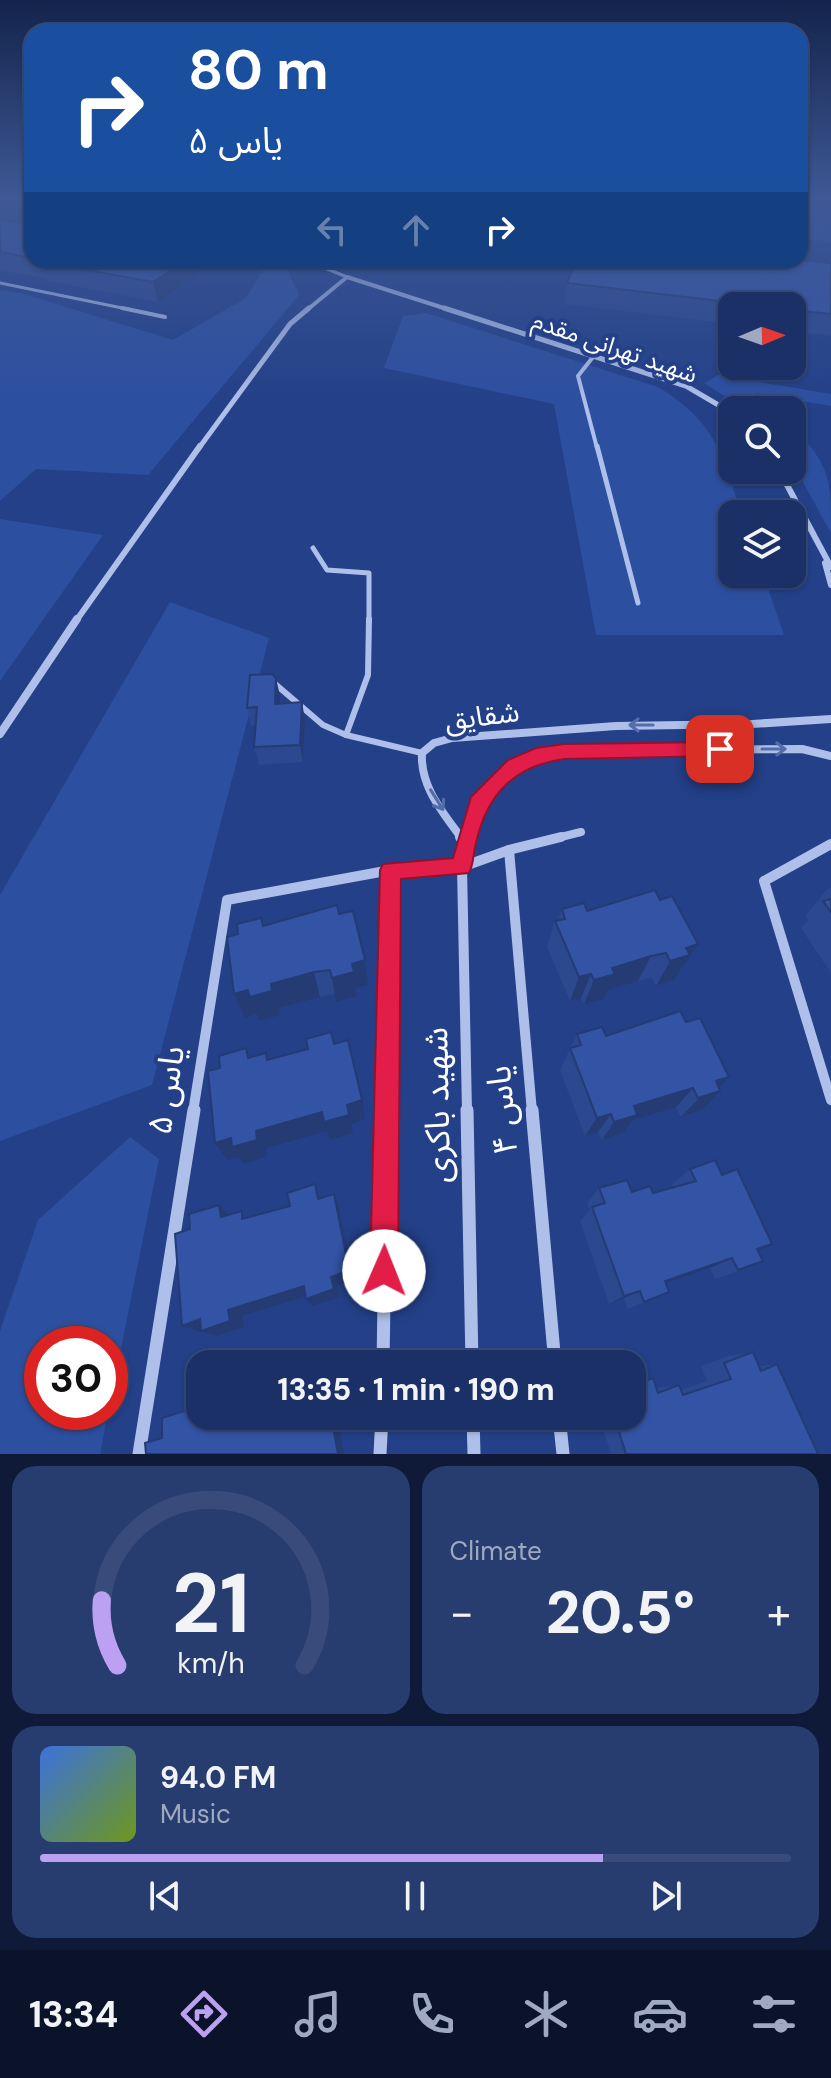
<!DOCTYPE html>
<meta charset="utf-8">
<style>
:root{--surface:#1a3066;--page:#273c6f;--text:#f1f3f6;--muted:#9fa9bf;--line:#384b7a;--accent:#bca0f2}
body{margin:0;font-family:"DM Sans","Noto Sans Arabic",sans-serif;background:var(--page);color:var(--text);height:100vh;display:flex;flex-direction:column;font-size:30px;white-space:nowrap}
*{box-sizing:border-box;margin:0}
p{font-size:26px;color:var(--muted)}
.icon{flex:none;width:44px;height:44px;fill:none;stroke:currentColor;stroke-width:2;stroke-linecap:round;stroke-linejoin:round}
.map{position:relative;height:1454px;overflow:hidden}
.sheet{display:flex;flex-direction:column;gap:12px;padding:12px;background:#0e1a38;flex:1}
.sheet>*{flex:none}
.banner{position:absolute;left:24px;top:24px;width:784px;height:244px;border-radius:24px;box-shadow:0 2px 6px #0004,0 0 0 2px var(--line);background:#1a4fa0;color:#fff;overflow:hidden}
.needle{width:52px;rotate:88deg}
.buttons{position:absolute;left:718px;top:292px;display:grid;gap:16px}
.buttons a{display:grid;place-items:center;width:88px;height:88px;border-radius:16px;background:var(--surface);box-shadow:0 2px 6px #0004,0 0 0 2px var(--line);font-size:40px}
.speed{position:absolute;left:24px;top:1326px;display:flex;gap:16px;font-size:40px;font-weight:700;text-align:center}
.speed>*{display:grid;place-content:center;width:104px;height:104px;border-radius:50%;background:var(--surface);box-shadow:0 2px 6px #0004,0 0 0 2px var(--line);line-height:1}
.speed .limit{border:12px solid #d22;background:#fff;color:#111}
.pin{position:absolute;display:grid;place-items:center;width:68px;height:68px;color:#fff;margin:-34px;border-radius:16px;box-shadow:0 4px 12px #0006}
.me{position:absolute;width:88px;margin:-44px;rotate:1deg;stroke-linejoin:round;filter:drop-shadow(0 0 6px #0008)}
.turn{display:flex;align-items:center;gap:28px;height:168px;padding:0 32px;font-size:36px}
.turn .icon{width:104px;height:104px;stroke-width:2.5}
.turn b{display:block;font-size:56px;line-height:68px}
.lanes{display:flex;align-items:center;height:76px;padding:0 32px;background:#0003;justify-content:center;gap:40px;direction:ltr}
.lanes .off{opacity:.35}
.big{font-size:60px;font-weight:800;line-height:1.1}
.sheet .widget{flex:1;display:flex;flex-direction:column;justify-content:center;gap:12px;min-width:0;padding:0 28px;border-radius:24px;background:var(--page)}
.sheet .dial{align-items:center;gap:0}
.dial svg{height:208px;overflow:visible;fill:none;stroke:var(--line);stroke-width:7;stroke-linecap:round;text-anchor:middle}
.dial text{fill:var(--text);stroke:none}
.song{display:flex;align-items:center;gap:24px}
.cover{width:96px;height:96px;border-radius:12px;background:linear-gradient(135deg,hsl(220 70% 55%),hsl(80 70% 35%))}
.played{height:8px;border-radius:4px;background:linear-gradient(90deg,var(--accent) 75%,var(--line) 75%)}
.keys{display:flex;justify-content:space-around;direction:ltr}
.heat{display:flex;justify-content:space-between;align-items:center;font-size:44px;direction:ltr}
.sheet .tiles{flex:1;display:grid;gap:12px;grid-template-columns:1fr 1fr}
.widget:last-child{grid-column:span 2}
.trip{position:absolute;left:186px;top:1350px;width:460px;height:80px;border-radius:24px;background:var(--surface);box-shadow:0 2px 6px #0004,0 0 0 2px var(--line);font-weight:800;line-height:80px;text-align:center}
.tabs{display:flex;height:128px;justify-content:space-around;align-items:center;background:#0a1329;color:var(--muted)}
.tabs .icon{width:56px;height:56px}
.tabs .on{color:var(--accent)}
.tabs b{font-size:36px;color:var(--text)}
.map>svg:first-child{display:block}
</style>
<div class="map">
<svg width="831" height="1454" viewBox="0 0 831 1454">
<rect width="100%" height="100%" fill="#234088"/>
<g fill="#2d4fa0">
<polygon points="800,207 831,211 831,242 800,239"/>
<polygon points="269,260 283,260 299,295 148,475 36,469 0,501 0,290 21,293 173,340 246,298"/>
<path d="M426 313 658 387C717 423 721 453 742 514H732V574H763L784 635H596L554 404 384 368 403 316Z"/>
<polygon points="718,375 831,394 831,406 755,393 774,410 746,410 704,383"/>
<path d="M792 426C831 466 831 480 831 533L792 462Z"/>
<polygon points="0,519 103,535 0,681"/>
<polygon points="170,602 269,638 152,1085 0,1141 0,895"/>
<polygon points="130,1137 159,1159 110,1404 110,1344 42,1344 42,1412 108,1412 100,1454 0,1454 0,1331 38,1220"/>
</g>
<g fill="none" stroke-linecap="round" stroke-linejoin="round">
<g stroke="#aec0e9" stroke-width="3">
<polyline points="305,260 347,277"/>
<polyline points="0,283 132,310"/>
</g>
<g stroke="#aec0e9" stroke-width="4">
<polyline points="122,308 165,317"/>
<polyline points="593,357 578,376 597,448"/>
</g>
<g stroke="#aec0e9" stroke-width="5">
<polyline points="597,446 638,603"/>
<polyline points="313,548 327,570 369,573 369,621"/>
</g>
<g stroke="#aec0e9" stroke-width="6">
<polyline points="274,683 323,725 346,735 422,753"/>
<polyline points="346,735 368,675 369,619"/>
</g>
<polyline stroke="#aec0e9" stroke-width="4" points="307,310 347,277 450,310"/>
<g stroke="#aec0e9" stroke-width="5">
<polyline points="444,308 686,386 732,413"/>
<polyline points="199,448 290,324 309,308"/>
</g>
<g stroke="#aec0e9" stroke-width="6">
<polyline points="779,470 831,567"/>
<polyline points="825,563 831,585"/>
<polyline points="76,621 200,446"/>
</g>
<g stroke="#aec0e9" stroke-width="8">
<polyline points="0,734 77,619"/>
<path d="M462 839C443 812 420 787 422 753L434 743 452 738 616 726 752 724 831 719"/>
<path d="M467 839C483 784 509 763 564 751L802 749 831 756"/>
<polyline points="553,839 581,832"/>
</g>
<g stroke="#aec0e9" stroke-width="10">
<polyline points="460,837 465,844"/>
<polyline points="831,844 764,881 831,1100"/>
<polyline points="193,1112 227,900 391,870 462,867 509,850"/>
<polyline points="387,1112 391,870"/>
<polyline points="467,1112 462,867 468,837"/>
<polyline points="532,1112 509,850 561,837"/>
</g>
<g stroke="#aec0e9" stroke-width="13">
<polyline points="467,1110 472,1364"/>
<polyline points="532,1110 555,1364"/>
<polyline points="383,1364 387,1110"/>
<polyline points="473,1416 474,1454"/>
<polyline points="559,1416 563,1454"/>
<polyline points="139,1454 194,1110"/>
<polyline points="380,1454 382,1416"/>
</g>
</g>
<g fill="#2c488e">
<polygon points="0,220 32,225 32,260 201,260 203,270 158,302 49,281 48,279 0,270"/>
<polygon points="831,263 831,336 792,331 792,306 732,306 732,324 564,304 567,283"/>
<polygon points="280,696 279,703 305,720 303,762 259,765 254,747 256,725 251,726 247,708"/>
<polygon points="831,888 831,973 801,928 808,920 805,916 827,889"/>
<polygon points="660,900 683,969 681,970 674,980 656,986 652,978 638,981 608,990 604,999 584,1004 581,998 570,1001 547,947 555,921 558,920 562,909 587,911"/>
<polygon points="339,914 368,985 356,988 357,996 336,1002 335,994 320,997 279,1008 280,1015 259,1021 257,1014 245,1018 238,934 261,918 264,926"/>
<polygon points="577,1034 606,1036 719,1088 702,1110 681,1117 676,1107 633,1120 623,1133 602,1140 598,1132 585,1136 560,1070"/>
<polygon points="690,1169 722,1175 772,1244 757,1250 739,1271 715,1279 710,1268 666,1283 669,1292 628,1309 624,1298 609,1304 580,1221 590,1210 587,1203 599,1188 653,1193 673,1187 672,1184"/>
<polygon points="753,1352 759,1366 777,1364 818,1454 611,1454 599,1416 632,1416 632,1381 653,1378 656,1388 679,1385 681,1390 707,1381 701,1366 728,1356"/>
</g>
<g fill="#243b74">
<polygon points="186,260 201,260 203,270 158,302 153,282"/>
<polygon points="276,678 280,696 278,721 275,704"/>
<polygon points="302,702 305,720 303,762 300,745"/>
<polygon points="698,944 674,980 656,986 670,961 686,948"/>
<polygon points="651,956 638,981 608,990 604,999 584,1004 594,980 612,968"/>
<polygon points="365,960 368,985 356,988 357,996 336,1002 332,978 352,964"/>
<polygon points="314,972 320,997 279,1008 280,1015 259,1021 257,1014 245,1018 234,994"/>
<polygon points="591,974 581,998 570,1001 579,977"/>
<polygon points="729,1077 714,1093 720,1091 702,1110 681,1117 716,1081"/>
<polygon points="693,1088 676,1107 633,1120 623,1133 602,1140 614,1122 634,1106"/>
<polygon points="362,1100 365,1119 351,1124 347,1105"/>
<polygon points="322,1112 349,1115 353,1133 330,1140 327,1131 312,1135 266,1148 267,1156 244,1164 239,1157 228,1160 215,1143"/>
<polygon points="611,1114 598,1132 585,1136 597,1118"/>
<polygon points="334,1194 339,1208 354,1280 337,1285 339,1297 313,1306 306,1299 331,1277"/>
<polygon points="219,1205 232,1218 221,1217"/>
<polygon points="732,1258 710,1268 648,1289 665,1281"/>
<polygon points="304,1286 312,1294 242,1316 244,1327 217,1336 182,1326"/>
<polygon points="640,1291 624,1298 609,1304 624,1296"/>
<polygon points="200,1406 200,1416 214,1416 214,1421 198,1422 197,1407"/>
<polygon points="222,1416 237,1416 237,1423 222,1425"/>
<polygon points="331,1416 338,1416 344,1454 338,1454"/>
</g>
<g fill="#3354a5" stroke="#243b74" stroke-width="2">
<polygon points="0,220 32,225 32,258 0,252"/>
<polygon points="45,260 186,260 153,282 42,262"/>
<polygon points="577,260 800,260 831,263 831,314 792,310 792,306 762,306 567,283"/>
<polygon points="272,674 276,678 275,704 302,702 300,745 254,747 257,707 247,708 250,675"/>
<polygon points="655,890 660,900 672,896 698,944 686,948 690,955 670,961 666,953 651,956 612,968 615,974 594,980 591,974 579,977 555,921 565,919 562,909 584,903 587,911"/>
<polygon points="831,899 831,912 823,901"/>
<polygon points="337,905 339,914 353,911 365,960 352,964 354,972 332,978 330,970 314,972 271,984 272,991 250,997 248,990 234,994 227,937 238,934 237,924 261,918 263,926"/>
<polygon points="680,1011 686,1022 700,1018 729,1077 716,1081 720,1091 698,1098 693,1088 634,1106 637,1115 614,1122 611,1114 597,1118 570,1048 581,1045 577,1034 602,1027 606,1036"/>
<polygon points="331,1032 334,1044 348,1040 362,1100 347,1105 349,1115 324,1122 322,1112 256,1131 257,1140 232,1147 231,1138 215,1143 208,1071 220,1068 219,1056 246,1048 248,1058 266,1053 267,1060 308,1049 306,1039"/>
<polygon points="715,1160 722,1175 737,1169 772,1244 757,1249 763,1261 738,1270 732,1258 665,1281 669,1292 644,1302 640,1291 624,1296 592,1207 605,1203 599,1188 627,1180 632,1192 650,1186 653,1193 696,1181 690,1169"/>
<polygon points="315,1184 318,1199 334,1194 349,1270 331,1277 334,1289 306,1299 304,1286 228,1310 230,1321 201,1331 200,1319 182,1326 175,1234 190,1229 189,1214 219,1205 221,1217 242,1211 242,1219 290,1206 287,1193"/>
<polygon points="753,1352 761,1371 777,1364 818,1454 626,1454 614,1416 632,1416 632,1386 653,1378 658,1393 679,1385 683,1395 731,1379 724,1363"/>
<polygon points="197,1407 198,1422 216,1416 222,1416 222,1425 249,1416 331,1416 338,1454 146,1454 145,1443 162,1438 162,1418"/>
</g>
<defs><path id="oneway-shaft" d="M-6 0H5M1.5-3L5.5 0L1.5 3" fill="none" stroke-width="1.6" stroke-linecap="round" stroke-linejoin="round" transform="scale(2)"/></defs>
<g stroke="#546daa">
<use href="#oneway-shaft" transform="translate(641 725) rotate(180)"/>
<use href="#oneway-shaft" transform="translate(774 749)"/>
<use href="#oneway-shaft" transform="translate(437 800) rotate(58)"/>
</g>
<linearGradient id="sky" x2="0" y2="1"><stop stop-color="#13234b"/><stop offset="0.49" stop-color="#3f5996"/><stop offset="1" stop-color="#3f5996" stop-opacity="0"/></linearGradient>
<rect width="831" height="403" fill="url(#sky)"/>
<path fill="#e11d48" stroke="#92132f" stroke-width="2" d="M720 742 730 749 720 756 564 759C514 766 487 794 476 843 473 853 474 864 469 873L401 879 398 1271 394 1281 384 1286 374 1281 370 1271 380 870 383 864 453 858 471 797 508 760 536 748 564 744Z"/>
<g text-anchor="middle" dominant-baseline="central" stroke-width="8" stroke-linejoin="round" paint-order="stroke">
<g font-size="24" fill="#fff" stroke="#234088">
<text transform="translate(615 347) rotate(19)">شهید تهرانی مقدم</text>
</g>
<g font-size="28" fill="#fff" stroke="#234088">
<text transform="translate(482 716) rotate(-7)">شقایق</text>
</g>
<g font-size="34" fill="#fff" stroke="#234088">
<text transform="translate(166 1090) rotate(-81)">یاس ۵</text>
<text transform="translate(437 1105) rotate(-91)">شهید باکری</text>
<text transform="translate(502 1110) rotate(-95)">یاس ۴</text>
</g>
</g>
</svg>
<div class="buttons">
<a><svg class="needle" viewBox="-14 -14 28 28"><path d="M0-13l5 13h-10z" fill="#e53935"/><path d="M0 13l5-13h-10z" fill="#9fa9bf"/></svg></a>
<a><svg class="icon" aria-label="search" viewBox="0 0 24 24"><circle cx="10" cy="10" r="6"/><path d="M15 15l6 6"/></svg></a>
<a><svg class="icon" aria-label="layers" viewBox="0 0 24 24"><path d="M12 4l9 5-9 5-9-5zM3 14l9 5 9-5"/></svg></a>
</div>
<div class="speed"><div class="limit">30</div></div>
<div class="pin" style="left:720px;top:749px;background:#d93025"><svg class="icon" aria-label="arrive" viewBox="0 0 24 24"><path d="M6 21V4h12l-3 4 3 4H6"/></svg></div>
<svg class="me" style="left:384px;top:1271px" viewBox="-20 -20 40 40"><circle r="19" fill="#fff"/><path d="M0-13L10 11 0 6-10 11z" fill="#e11d48"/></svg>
<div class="trip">13:35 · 1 min · 190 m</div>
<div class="banner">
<div class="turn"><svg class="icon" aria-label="right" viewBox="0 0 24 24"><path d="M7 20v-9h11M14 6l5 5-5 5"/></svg><div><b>80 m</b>یاس ۵</div></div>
<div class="lanes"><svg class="icon off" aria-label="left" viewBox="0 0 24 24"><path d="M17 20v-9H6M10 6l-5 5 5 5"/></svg><svg class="icon off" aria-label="ahead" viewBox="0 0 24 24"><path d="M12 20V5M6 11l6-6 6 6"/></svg><svg class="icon" aria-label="right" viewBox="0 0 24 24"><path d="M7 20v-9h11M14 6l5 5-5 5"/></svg></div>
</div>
</div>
<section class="sheet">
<div class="tiles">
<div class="widget dial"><svg viewBox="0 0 100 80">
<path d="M14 69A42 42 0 1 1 86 69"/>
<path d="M14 69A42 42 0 0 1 8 44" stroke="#bca0f2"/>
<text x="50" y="56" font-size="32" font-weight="700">21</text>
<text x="50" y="72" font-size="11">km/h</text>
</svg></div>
<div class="widget"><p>Climate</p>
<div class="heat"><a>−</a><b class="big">20.5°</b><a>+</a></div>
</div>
<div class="widget">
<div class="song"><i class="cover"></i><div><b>94.0 FM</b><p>Music</p></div></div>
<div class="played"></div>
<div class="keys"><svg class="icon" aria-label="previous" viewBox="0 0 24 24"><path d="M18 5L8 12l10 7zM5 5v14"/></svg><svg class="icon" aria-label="pause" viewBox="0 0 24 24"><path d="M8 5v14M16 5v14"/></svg><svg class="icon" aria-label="next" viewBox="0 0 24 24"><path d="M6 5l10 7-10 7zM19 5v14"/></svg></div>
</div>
</div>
</section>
<nav class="tabs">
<b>13:34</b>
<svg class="icon on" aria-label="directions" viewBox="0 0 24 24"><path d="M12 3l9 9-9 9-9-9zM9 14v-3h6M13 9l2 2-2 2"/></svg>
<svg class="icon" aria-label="music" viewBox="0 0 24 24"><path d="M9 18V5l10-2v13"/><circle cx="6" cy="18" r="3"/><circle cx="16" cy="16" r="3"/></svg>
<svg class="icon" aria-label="phone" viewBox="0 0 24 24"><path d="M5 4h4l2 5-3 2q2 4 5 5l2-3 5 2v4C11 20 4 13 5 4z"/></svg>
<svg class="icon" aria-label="climate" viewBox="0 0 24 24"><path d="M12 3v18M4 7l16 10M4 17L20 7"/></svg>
<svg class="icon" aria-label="car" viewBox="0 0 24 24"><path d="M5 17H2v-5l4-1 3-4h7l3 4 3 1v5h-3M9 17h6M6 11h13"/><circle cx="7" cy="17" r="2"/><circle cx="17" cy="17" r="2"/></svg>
<svg class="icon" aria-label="filters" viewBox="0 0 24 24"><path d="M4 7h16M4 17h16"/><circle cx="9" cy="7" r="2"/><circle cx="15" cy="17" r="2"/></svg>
</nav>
